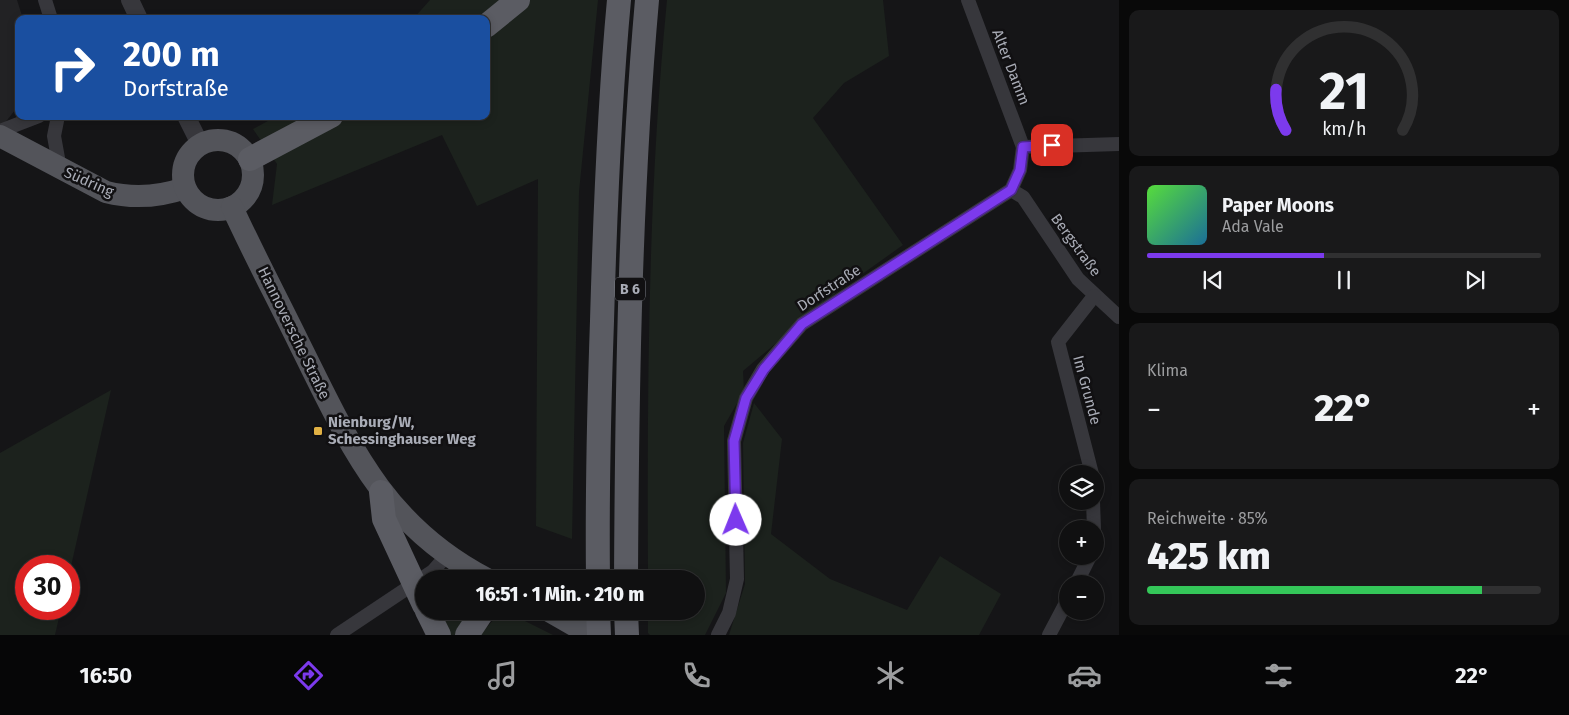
<!DOCTYPE html>
<html lang="de">
<meta charset="utf-8">
<style>
:root{--surface:#101011;--page:#19191a;--text:#f1f3f6;--muted:#9c9d9f;--line:#303031;--accent:#7c3aed}
body{margin:0;font-family:"Fira Sans",sans-serif;background:var(--page);color:var(--text);height:100vh;display:flex;flex-direction:column;font-size:19px;white-space:nowrap}
*{box-sizing:border-box;margin:0}
p{font-size:16px;color:var(--muted)}
.icon{flex:none;width:28px;height:28px;fill:none;stroke:currentColor;stroke-width:2;stroke-linecap:round;stroke-linejoin:round}
.map{position:relative;flex:1;overflow:hidden}
.panel{display:flex;flex-direction:column;gap:10px;padding:10px;background:#090909;width:450px}
.panel>*{flex:none}
.banner{position:absolute;left:15px;top:15px;width:475px;height:105px;border-radius:10px;box-shadow:0 2px 8px #0003,0 0 0 1px var(--line);background:#1a4fa0;color:#fff;overflow:hidden}
.fabs{position:absolute;left:1059px;top:465px;display:grid;gap:10px}
.fabs a{display:grid;place-items:center;width:45px;height:45px;border-radius:50%;background:var(--surface);box-shadow:0 2px 8px #0003,0 0 0 1px var(--line);font-size:25px}
.speed{position:absolute;left:15px;top:555px;display:flex;gap:10px;font-size:25px;font-weight:700;text-align:center}
.speed>*{display:grid;place-content:center;width:65px;height:65px;border-radius:50%;background:var(--surface);box-shadow:0 2px 8px #0003,0 0 0 1px var(--line);line-height:1}
.speed .limit{border:8px solid #d22;background:#fff;color:#111}
.pin{position:absolute;display:grid;place-items:center;width:42px;height:42px;color:#fff;margin:-21px;border-radius:10px;box-shadow:0 2px 8px #0006}
.me{position:absolute;width:55px;margin:-28px;rotate:359deg;stroke-linejoin:round;filter:drop-shadow(0 0 4px #0008)}
.turn{display:flex;align-items:center;gap:18px;height:105px;padding:0 25px;font-size:22px}
.turn .icon{width:65px;height:65px;stroke-width:2.5}
.turn b{display:block;font-size:35px;line-height:42px}
.big{font-size:38px;font-weight:800;line-height:1.1}
.panel .tile{flex:1;display:flex;flex-direction:column;justify-content:center;gap:8px;min-width:0;padding:0 18px;border-radius:10px;background:var(--page)}
.panel .dial{align-items:center;gap:0}
.dial svg{height:130px;overflow:visible;fill:none;stroke:var(--line);stroke-width:7;stroke-linecap:round;text-anchor:middle}
.dial text{fill:var(--text);stroke:none}
.song{display:flex;align-items:center;gap:15px}
.cover{width:60px;height:60px;border-radius:8px;background:linear-gradient(135deg,hsl(110 70% 55%),hsl(200 70% 35%))}
.played{height:5px;border-radius:2px;background:linear-gradient(90deg,var(--accent) 45%,var(--line) 45%)}
.keys{display:flex;justify-content:space-around;direction:ltr}
.heat{display:flex;justify-content:space-between;align-items:center;font-size:28px;direction:ltr}
.charge{height:8px;border-radius:4px;background:linear-gradient(90deg,#34c759 85%,var(--line) 0)}
.trip{position:absolute;left:415px;top:570px;width:290px;height:50px;border-radius:25px;background:var(--surface);box-shadow:0 2px 8px #0003,0 0 0 1px var(--line);font-weight:800;line-height:50px;text-align:center}
.menu{display:flex;height:80px;justify-content:space-around;align-items:center;background:#060607;color:var(--muted)}
.menu .icon{width:35px;height:35px}
.menu .selected{color:var(--accent)}
.menu b{font-size:22px;color:var(--text)}
main{display:flex;flex:1;min-height:0}
.map>svg:first-child{display:block}
</style>
<main>
<div class="map">
<svg width="1119" height="635" viewBox="0 0 1119 635">
<rect width="100%" height="100%" fill="#151517"/>
<polygon fill="#222224" points="0,0 17,0 23,19 19,19 19,105 0,129"/>
<g fill="#1c221d">
<polygon points="430,0 598,0 579,192 572,539 536,526 538,179 477,206 442,135 272,205 277,164 253,129 277,116 486,116 486,19 413,19"/>
<path d="M667 0H883L889 56 844 83 813 118 903 245 837 292 743 371 744 391 724 426 726 593 705 635H650L648 633V611H696V579H648C647 386 648 192 667 0Z"/>
<polygon points="111,390 69,575 69,566 26,566 26,609 61,609 55,635 0,635 0,453"/>
<polygon points="754,403 782,439 771,534 830,579 907,610 940,556 1001,594 979,635 729,635 745,584 743,443"/>
<polygon points="437,611 472,611 457,635 449,635"/>
<polygon points="507,612 553,635 480,635 495,618"/>
</g>
<g fill="none" stroke-linecap="round" stroke-linejoin="round">
<g stroke="#37373c" stroke-width="14">
<polyline points="45,0 51,19"/>
<polyline points="968,0 1023,147"/>
<polyline points="58,116 54,136 60,169"/>
<polyline points="0,131 39,116"/>
<polyline points="1011,190 1023,197 1078,279 1119,317"/>
<polyline points="1092,474 1058,342 1094,296"/>
<polyline points="1093,501 1094,529"/>
<polyline points="1076,584 1090,556"/>
<polyline points="337,635 433,571 447,555"/>
<polyline points="718,635 729,613 737,579 734,441 746,398 763,369 802,324 1011,190 1020,170 1023,147 1119,144"/>
<polyline points="1049,635 1068,599"/>
</g>
<g stroke="#37373c" stroke-width="18">
<polyline points="130,0 139,19"/>
<polyline points="186,116 200,144"/>
</g>
<g stroke="#53545a" stroke-width="22">
<path d="M0 136 106 192C134 199 159 197 185 188"/>
<circle cx="218" cy="175" r="35"/>
<path d="M232 207C253 253 277 298 299 343 349 443 383 525 487 579"/>
<polyline points="549,611 591,635"/>
</g>
<g stroke="#5b5c63" stroke-width="24">
<polyline points="486,26 518,0"/>
<polyline points="250,159 331,116"/>
<polyline points="381,492 384,519 424,605"/>
<path d="M598 579C597 493 599 407 602 321 605 214 609 107 619 0"/>
<path d="M626 579C627 386 630 193 647 0"/>
<polyline points="427,611 439,635"/>
<polyline points="598,611 599,635"/>
<polyline points="626,611 627,635"/>
<polyline points="467,635 483,611"/>
</g>
</g>
<g fill="none" stroke-linecap="round" stroke-linejoin="round">
<g stroke="#51269a" stroke-width="12">
<polyline id="route" points="736,520 734,441 746,398 764,369 802,324 1011,190 1020,170 1023,147 1052,145"/>
</g>
<use href="#route" stroke="#7c3aed" stroke-width="9"/>
</g>
<rect fill="#e1b144" stroke="#111012" stroke-width="2" x="313" y="426" width="10" height="10" rx="2.5"/>
<g text-anchor="middle" dominant-baseline="central" stroke-width="5" stroke-linejoin="round" paint-order="stroke">
<rect fill="#111012" stroke="#7b7d85" stroke-width="1" x="615" y="277.5" width="30" height="23" rx="4"/>
<g font-size="14" font-weight="bold" fill="#a9acb6">
<text x="630" y="289">B 6</text>
</g>
<g font-size="15" fill="#a9acb6" stroke="#111012">
<text transform="translate(1011 67) rotate(69)">Alter Damm</text>
<text transform="translate(89 182) rotate(24)">Südring</text>
<text transform="translate(1076 245) rotate(54)">Bergstraße</text>
<text transform="translate(829 288) rotate(-33)">Dorfstraße</text>
<text transform="translate(294 333) rotate(64)">Hannoversche Straße</text>
<text transform="translate(1087 390) rotate(75)">Im Grunde</text>
</g>
<g font-size="15" font-weight="bold" fill="#a9acb6" stroke="#111012" text-anchor="start">
<text x="328" y="422">Nienburg/W,<tspan x="328" dy="17">Schessinghauser Weg</tspan></text>
</g>
</g>
</svg>
<div class="fabs">
<a><svg class="icon" aria-label="layers" viewBox="0 0 24 24"><path d="M12 4l9 5-9 5-9-5zM3 14l9 5 9-5"/></svg></a>
<a>+</a>
<a>−</a>
</div>
<div class="speed"><div class="limit">30</div></div>
<div class="pin" style="left:1052px;top:145px;background:#d93025"><svg class="icon" aria-label="arrive" viewBox="0 0 24 24"><path d="M6 21V4h12l-3 4 3 4H6"/></svg></div>
<svg class="me" style="left:736px;top:520px" viewBox="-20 -20 40 40"><circle r="19" fill="#fff"/><path d="M0-13L10 11 0 6-10 11z" fill="#7c3aed"/></svg>
<div class="trip">16:51 · 1 Min. · 210 m</div>
<div class="banner">
<div class="turn"><svg class="icon" aria-label="right" viewBox="0 0 24 24"><path d="M7 20v-9h11M14 6l5 5-5 5"/></svg><div><b>200 m</b>Dorfstraße</div></div>
</div>
</div>
<section class="panel">
<div class="tile dial"><svg viewBox="0 0 100 80">
<path d="M14 69A42 42 0 1 1 86 69"/>
<path d="M14 69A42 42 0 0 1 8 44" stroke="#7c3aed"/>
<text x="50" y="56" font-size="32" font-weight="700">21</text>
<text x="50" y="72" font-size="11">km/h</text>
</svg></div>
<div class="tile">
<div class="song"><i class="cover"></i><div><b>Paper Moons</b><p>Ada Vale</p></div></div>
<div class="played"></div>
<div class="keys"><svg class="icon" aria-label="previous" viewBox="0 0 24 24"><path d="M18 5L8 12l10 7zM5 5v14"/></svg><svg class="icon" aria-label="pause" viewBox="0 0 24 24"><path d="M8 5v14M16 5v14"/></svg><svg class="icon" aria-label="next" viewBox="0 0 24 24"><path d="M6 5l10 7-10 7zM19 5v14"/></svg></div>
</div>
<div class="tile"><p>Klima</p>
<div class="heat"><a>−</a><b class="big">22°</b><a>+</a></div>
</div>
<div class="tile"><p>Reichweite · 85%</p><b class="big">425 km</b><div class="charge"></div></div>
</section>
</main>
<nav class="menu">
<b>16:50</b>
<svg class="icon selected" aria-label="directions" viewBox="0 0 24 24"><path d="M12 3l9 9-9 9-9-9zM9 14v-3h6M13 9l2 2-2 2"/></svg>
<svg class="icon" aria-label="music" viewBox="0 0 24 24"><path d="M9 18V5l10-2v13"/><circle cx="6" cy="18" r="3"/><circle cx="16" cy="16" r="3"/></svg>
<svg class="icon" aria-label="phone" viewBox="0 0 24 24"><path d="M5 4h4l2 5-3 2q2 4 5 5l2-3 5 2v4C11 20 4 13 5 4z"/></svg>
<svg class="icon" aria-label="climate" viewBox="0 0 24 24"><path d="M12 3v18M4 7l16 10M4 17L20 7"/></svg>
<svg class="icon" aria-label="car" viewBox="0 0 24 24"><path d="M5 17H2v-5l4-1 3-4h7l3 4 3 1v5h-3M9 17h6M6 11h13"/><circle cx="7" cy="17" r="2"/><circle cx="17" cy="17" r="2"/></svg>
<svg class="icon" aria-label="filters" viewBox="0 0 24 24"><path d="M4 7h16M4 17h16"/><circle cx="9" cy="7" r="2"/><circle cx="15" cy="17" r="2"/></svg>
<b>22°</b>
</nav>
